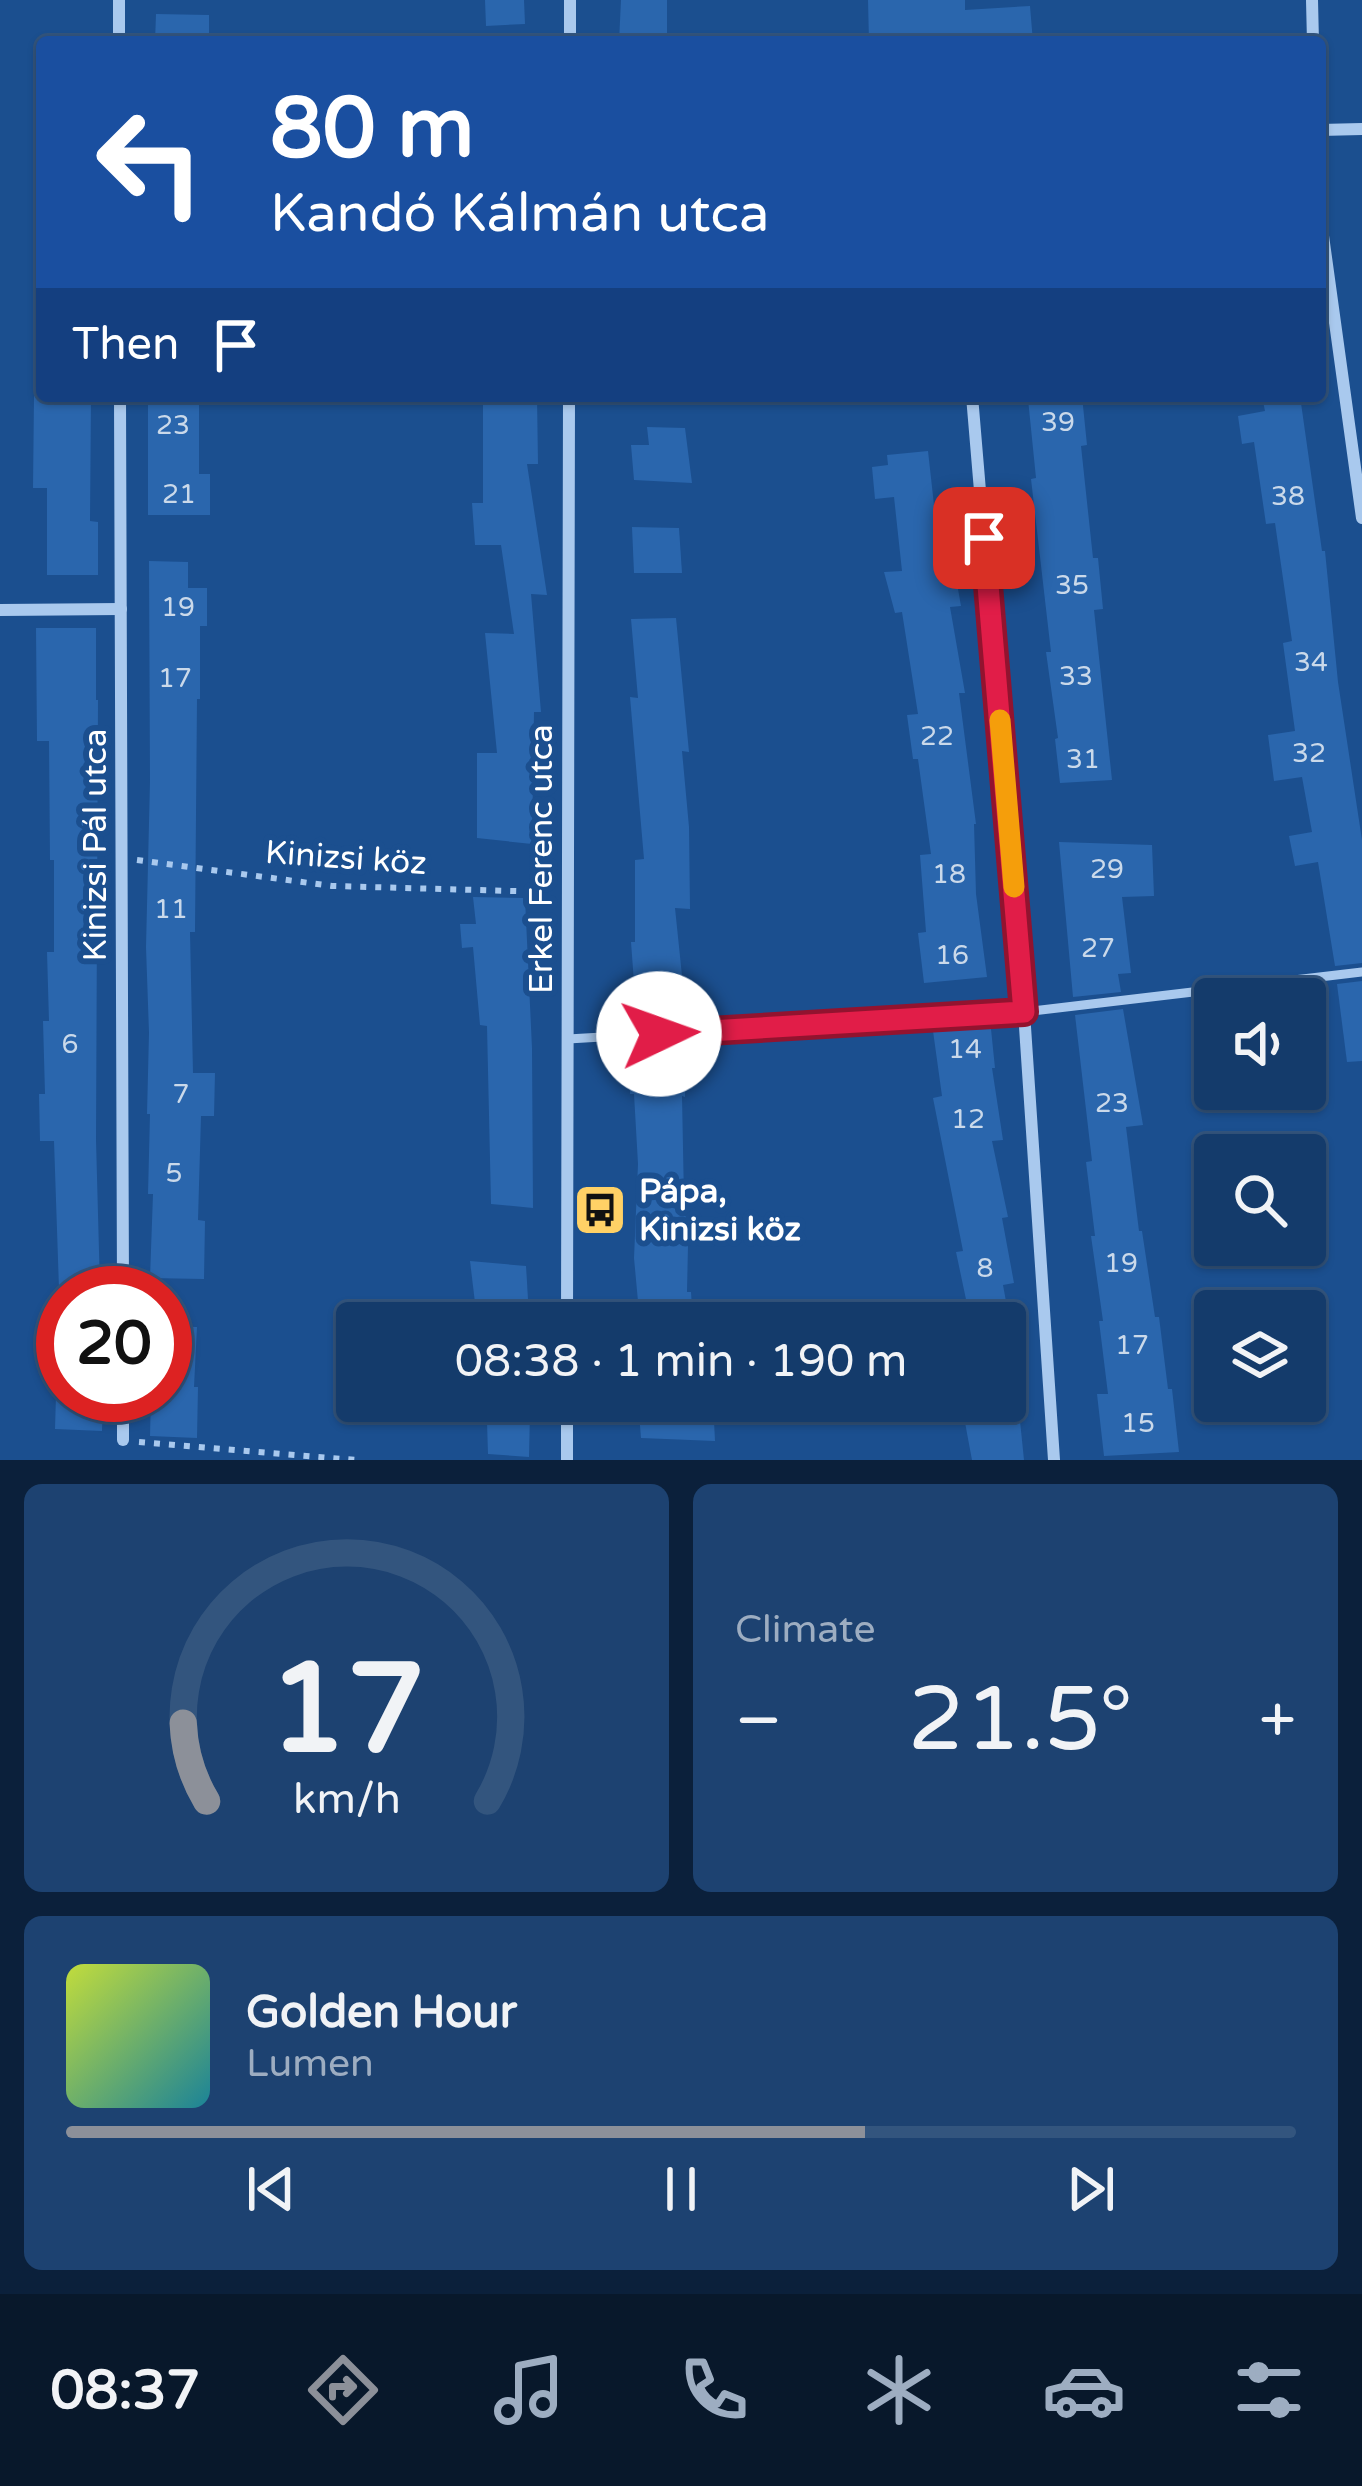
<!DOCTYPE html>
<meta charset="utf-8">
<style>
:root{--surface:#143b6b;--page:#1d4271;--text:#f1f3f6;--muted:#9dadc1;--line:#33557e;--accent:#8c9099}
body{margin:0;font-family:"Varela Round",sans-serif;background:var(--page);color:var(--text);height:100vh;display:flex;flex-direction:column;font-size:45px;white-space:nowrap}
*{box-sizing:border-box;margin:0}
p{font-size:39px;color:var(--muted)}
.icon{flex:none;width:66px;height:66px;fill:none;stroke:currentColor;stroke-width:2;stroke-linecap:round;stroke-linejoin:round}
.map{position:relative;height:1460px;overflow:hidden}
.drawer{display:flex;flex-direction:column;gap:24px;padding:24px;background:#0b203b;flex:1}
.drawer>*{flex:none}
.hud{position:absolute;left:36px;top:36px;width:1290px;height:366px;border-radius:12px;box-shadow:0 3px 9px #0004,0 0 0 3px var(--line);background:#1a4fa0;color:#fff;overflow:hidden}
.buttons{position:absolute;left:1194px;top:978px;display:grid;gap:24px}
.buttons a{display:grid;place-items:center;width:132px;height:132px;border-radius:12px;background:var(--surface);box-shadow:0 3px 9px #0004,0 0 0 3px var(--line);font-size:60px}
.speed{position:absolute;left:36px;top:1266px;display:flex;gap:24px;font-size:60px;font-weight:700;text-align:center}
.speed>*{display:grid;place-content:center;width:156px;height:156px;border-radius:50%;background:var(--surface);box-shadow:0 3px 9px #0004,0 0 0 3px var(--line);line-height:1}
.speed .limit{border:18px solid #d22;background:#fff;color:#111}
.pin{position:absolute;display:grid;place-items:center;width:102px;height:102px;color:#fff;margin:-51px;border-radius:24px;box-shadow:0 6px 18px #0006}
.me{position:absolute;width:132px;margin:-66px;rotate:87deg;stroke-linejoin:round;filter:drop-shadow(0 0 9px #0008)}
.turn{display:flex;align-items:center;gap:42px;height:252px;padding:0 36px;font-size:54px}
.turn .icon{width:156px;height:156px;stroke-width:2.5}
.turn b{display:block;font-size:84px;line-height:102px}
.then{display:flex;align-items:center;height:114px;padding:0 36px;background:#0003;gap:24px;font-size:45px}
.big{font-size:90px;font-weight:600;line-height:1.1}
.drawer .widget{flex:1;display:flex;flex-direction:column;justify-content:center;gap:18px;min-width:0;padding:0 42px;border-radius:18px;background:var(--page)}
.drawer .dial{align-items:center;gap:0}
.dial svg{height:312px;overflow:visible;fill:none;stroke:var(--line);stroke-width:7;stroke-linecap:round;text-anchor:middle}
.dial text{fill:var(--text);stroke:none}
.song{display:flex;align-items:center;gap:36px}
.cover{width:144px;height:144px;border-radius:18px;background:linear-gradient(135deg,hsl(70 70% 55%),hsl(190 70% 35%))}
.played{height:12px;border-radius:6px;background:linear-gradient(90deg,var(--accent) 65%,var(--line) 65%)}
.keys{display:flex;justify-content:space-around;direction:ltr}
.heat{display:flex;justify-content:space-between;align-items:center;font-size:66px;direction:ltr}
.drawer .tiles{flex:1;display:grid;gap:24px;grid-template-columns:1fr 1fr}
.widget:last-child{grid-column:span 2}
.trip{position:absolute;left:336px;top:1302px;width:690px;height:120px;border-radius:12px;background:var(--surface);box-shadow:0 3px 9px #0004,0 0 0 3px var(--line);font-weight:600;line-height:120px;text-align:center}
.menu{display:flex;height:192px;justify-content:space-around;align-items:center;background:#08182b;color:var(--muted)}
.menu .icon{width:84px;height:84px}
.menu .active{color:var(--accent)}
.menu b{font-size:54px;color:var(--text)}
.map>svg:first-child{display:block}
</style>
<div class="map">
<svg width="1362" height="1460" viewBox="0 0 1362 1460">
<rect width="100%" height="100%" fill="#1b4f8f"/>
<g fill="#2a66ad">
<polygon points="485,0 524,0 525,24 486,26"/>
<polygon points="621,0 667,0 667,42 619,42"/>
<polygon points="868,0 965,0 965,10 1030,6 1033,42 869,42"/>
<polygon points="156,14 209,15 209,42 155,42"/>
<polygon points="34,396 91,396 90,521 98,522 98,575 47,575 47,488 33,488"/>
<polygon points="483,396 537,396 538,464 527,464 547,595 531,594 541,712 534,712 532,844 477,838 477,753 497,753 485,633 514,634 501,545 475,545 472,503 483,503"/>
<polygon points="1082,396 1087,445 1081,446 1093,558 1098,558 1103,609 1094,610 1112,780 1060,783 1055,739 1058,738 1046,652 1051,652 1031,479 1036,478 1028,399"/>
<polygon points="1262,396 1300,396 1322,551 1325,551 1338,682 1362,840 1362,963 1335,966 1318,862 1295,866 1289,836 1312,832 1302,777 1274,781 1268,735 1295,731 1283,643 1292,641 1275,523 1266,524 1254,442 1242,444 1238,416 1265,411"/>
<polygon points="148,401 199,401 199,474 210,474 210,515 148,515"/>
<polygon points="647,427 685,428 692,483 634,480 631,445 649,445"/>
<polygon points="928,451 934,505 949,504 953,543 950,544 961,606 950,607 965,693 959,693 976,824 974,824 976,894 987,977 924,983 918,933 926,932 920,855 931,854 918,759 913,759 907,715 918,714 902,612 895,613 884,572 902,571 894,497 875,499 872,467 888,465 887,455"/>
<polygon points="632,527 679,528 682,573 634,573"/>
<polygon points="149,561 188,562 188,588 207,588 207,626 200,626 200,699 197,699 195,932 190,932 193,1073 215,1073 214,1116 201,1116 198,1220 205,1221 204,1279 150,1278 153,1194 148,1194 150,1114 147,1114 149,1033 146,947 150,781"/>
<polygon points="676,618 689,752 682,751 689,827 690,909 675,908 684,995 635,996 631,942 635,942 635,860 644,859 630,697 638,698 631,619"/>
<polygon points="36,628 96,628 96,700 98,700 96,1140 100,1288 59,1289 54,1141 40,1141 39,1094 45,1094 43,1021 49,1021 47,952 54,952 54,860 50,860 49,741 37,741"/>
<polygon points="1059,842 1152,845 1154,896 1122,897 1131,973 1118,974 1121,992 1073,997"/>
<polygon points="473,897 525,898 532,1048 533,1208 491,1204 487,1026 480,1025 473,947 462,948 460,924 476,924"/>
<polygon points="1362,981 1362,1061 1347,1062 1337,984"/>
<polygon points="1123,1009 1143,1125 1126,1127 1139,1231 1142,1231 1155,1317 1159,1317 1168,1389 1172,1389 1179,1452 1104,1456 1097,1394 1108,1394 1099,1321 1103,1321 1091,1236 1095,1236 1086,1162 1092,1161 1075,1015"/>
<polygon points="991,1029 995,1068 992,1068 1003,1140 992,1141 1008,1217 1002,1218 1014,1283 1003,1285 1010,1323 971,1323 956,1252 963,1251 933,1098 942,1096 933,1031"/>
<polygon points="652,1043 686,1045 685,1097 682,1096 684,1199 689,1199 687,1292 691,1292 693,1323 640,1323 634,1258 638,1164 634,1094 630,1094 631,1044"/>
<polygon points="470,1261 526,1266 529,1315 476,1311"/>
<polygon points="165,1326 197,1327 194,1387 198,1387 197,1438 150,1436 151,1395 165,1395"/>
<polygon points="56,1395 103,1395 102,1431 55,1429"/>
<polygon points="638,1401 713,1401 715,1441 641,1438"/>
<polygon points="961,1401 1018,1401 1024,1460 972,1460"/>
<polygon points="503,1410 530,1412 529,1457 488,1454 487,1422 503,1425"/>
</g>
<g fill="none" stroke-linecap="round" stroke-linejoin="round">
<g stroke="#a9c9ee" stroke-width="6" stroke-dasharray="6 9" stroke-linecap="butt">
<polyline points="137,860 332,886 548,892"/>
<polyline points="139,1442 356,1460"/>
</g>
<polyline stroke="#a9c9ee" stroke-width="9" points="568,1039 1024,1012 1362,972"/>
<g stroke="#a9c9ee" stroke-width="12">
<polyline points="1312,0 1313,42"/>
<polyline points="119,42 119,0"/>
<polyline points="570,42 570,0"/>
<polyline points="1320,130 1362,129"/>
<polyline points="1320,214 1362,518"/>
<polyline points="120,396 123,1293"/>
<polyline points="972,396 1024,1012 1054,1460"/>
<polyline points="0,610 121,609"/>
<polyline points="567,1323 569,396"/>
<polyline points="123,1395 123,1440"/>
<polyline points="567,1460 567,1401"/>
</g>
</g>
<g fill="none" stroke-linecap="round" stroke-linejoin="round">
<g stroke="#92132f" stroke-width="30">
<polyline id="route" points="659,1034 1024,1012 984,538"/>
</g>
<use href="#route" stroke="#e11d48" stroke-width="21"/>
<polyline stroke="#f59e0b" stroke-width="21" points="1000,720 1014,887"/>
</g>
<defs>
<g id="bus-square" transform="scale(2.7)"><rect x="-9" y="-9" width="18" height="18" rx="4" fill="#ffd166" stroke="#1b4f8f"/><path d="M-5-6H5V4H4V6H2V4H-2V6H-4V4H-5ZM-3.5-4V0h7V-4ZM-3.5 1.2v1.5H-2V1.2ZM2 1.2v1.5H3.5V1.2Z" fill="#111"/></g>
</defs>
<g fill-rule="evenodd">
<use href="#bus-square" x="600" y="1210"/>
</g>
<g text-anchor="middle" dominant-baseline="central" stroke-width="12" stroke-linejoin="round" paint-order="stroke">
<g font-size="27" fill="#cad9ea">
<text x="1058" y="422">39</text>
<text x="173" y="425">23</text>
<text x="179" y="494">21</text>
<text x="1288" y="496">38</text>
<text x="1072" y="585">35</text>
<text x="178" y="607">19</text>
<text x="1311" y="662">34</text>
<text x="1076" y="676">33</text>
<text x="175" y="678">17</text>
<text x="937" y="736">22</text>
<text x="1309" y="753">32</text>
<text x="1083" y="759">31</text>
<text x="1107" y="869">29</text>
<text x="949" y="874">18</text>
<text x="171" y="909">11</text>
<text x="1098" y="948">27</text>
<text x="952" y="955">16</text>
<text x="70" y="1044">6</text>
<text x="965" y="1049">14</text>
<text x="181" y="1094">7</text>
<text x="1112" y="1103">23</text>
<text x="968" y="1119">12</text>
<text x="174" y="1173">5</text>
<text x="1121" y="1263">19</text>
<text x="985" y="1268">8</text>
<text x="1132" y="1345">17</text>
<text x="1138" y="1423">15</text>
</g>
<g font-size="33" fill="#fff" stroke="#1b4f8f">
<text transform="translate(95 845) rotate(-90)">Kinizsi Pál utca</text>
<text transform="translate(346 858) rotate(4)">Kinizsi köz</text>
<text transform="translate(541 859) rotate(-90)">Erkel Ferenc utca</text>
</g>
<g font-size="33" font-weight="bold" fill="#fff" stroke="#1b4f8f" text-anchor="start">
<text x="639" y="1191">Pápa,<tspan x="639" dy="38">Kinizsi köz</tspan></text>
</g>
</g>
</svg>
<div class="buttons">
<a><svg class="icon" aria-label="sound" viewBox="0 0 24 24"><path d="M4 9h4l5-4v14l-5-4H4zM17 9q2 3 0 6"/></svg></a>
<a><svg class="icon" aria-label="search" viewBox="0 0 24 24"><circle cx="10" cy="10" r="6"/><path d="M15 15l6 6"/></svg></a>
<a><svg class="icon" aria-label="layers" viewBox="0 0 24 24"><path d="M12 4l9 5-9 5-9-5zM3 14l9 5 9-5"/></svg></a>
</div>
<div class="speed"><div class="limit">20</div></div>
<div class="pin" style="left:984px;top:538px;background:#d93025"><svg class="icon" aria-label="arrive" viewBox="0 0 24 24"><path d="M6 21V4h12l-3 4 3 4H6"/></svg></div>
<svg class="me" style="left:659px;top:1034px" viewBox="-20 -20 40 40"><circle r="19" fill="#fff"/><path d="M0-13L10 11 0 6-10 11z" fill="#e11d48"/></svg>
<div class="trip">08:38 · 1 min · 190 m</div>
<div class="hud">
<div class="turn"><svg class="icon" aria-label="left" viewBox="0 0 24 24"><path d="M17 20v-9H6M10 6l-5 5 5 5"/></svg><div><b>80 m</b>Kandó Kálmán utca</div></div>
<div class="then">Then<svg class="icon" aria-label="arrive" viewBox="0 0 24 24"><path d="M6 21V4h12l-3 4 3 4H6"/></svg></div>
</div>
</div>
<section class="drawer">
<div class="tiles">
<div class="widget dial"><svg viewBox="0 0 100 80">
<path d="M14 69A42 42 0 1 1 86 69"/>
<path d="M14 69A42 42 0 0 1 8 49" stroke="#8c9099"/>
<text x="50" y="56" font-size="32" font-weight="700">17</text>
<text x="50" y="72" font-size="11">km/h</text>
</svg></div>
<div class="widget"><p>Climate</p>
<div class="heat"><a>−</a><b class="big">21.5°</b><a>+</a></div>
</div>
<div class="widget">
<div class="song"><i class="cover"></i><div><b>Golden Hour</b><p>Lumen</p></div></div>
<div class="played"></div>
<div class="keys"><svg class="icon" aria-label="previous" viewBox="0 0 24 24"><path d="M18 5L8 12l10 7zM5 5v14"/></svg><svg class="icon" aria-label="pause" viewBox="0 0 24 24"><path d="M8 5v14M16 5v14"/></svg><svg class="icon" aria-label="next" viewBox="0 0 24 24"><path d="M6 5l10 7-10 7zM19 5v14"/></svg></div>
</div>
</div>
</section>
<nav class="menu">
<b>08:37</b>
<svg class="icon active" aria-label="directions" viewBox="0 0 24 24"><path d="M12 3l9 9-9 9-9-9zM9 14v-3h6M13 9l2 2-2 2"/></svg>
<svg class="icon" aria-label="music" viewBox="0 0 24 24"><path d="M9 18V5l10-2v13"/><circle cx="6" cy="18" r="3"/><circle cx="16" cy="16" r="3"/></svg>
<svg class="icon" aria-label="phone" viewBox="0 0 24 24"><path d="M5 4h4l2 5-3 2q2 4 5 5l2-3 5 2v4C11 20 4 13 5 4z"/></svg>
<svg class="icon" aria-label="climate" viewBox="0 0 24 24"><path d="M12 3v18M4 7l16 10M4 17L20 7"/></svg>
<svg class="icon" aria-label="car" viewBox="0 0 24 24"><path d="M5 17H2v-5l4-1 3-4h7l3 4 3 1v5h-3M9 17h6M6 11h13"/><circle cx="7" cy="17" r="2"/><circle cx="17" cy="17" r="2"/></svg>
<svg class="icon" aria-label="filters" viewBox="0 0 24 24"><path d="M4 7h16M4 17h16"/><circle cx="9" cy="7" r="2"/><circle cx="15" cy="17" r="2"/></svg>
</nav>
